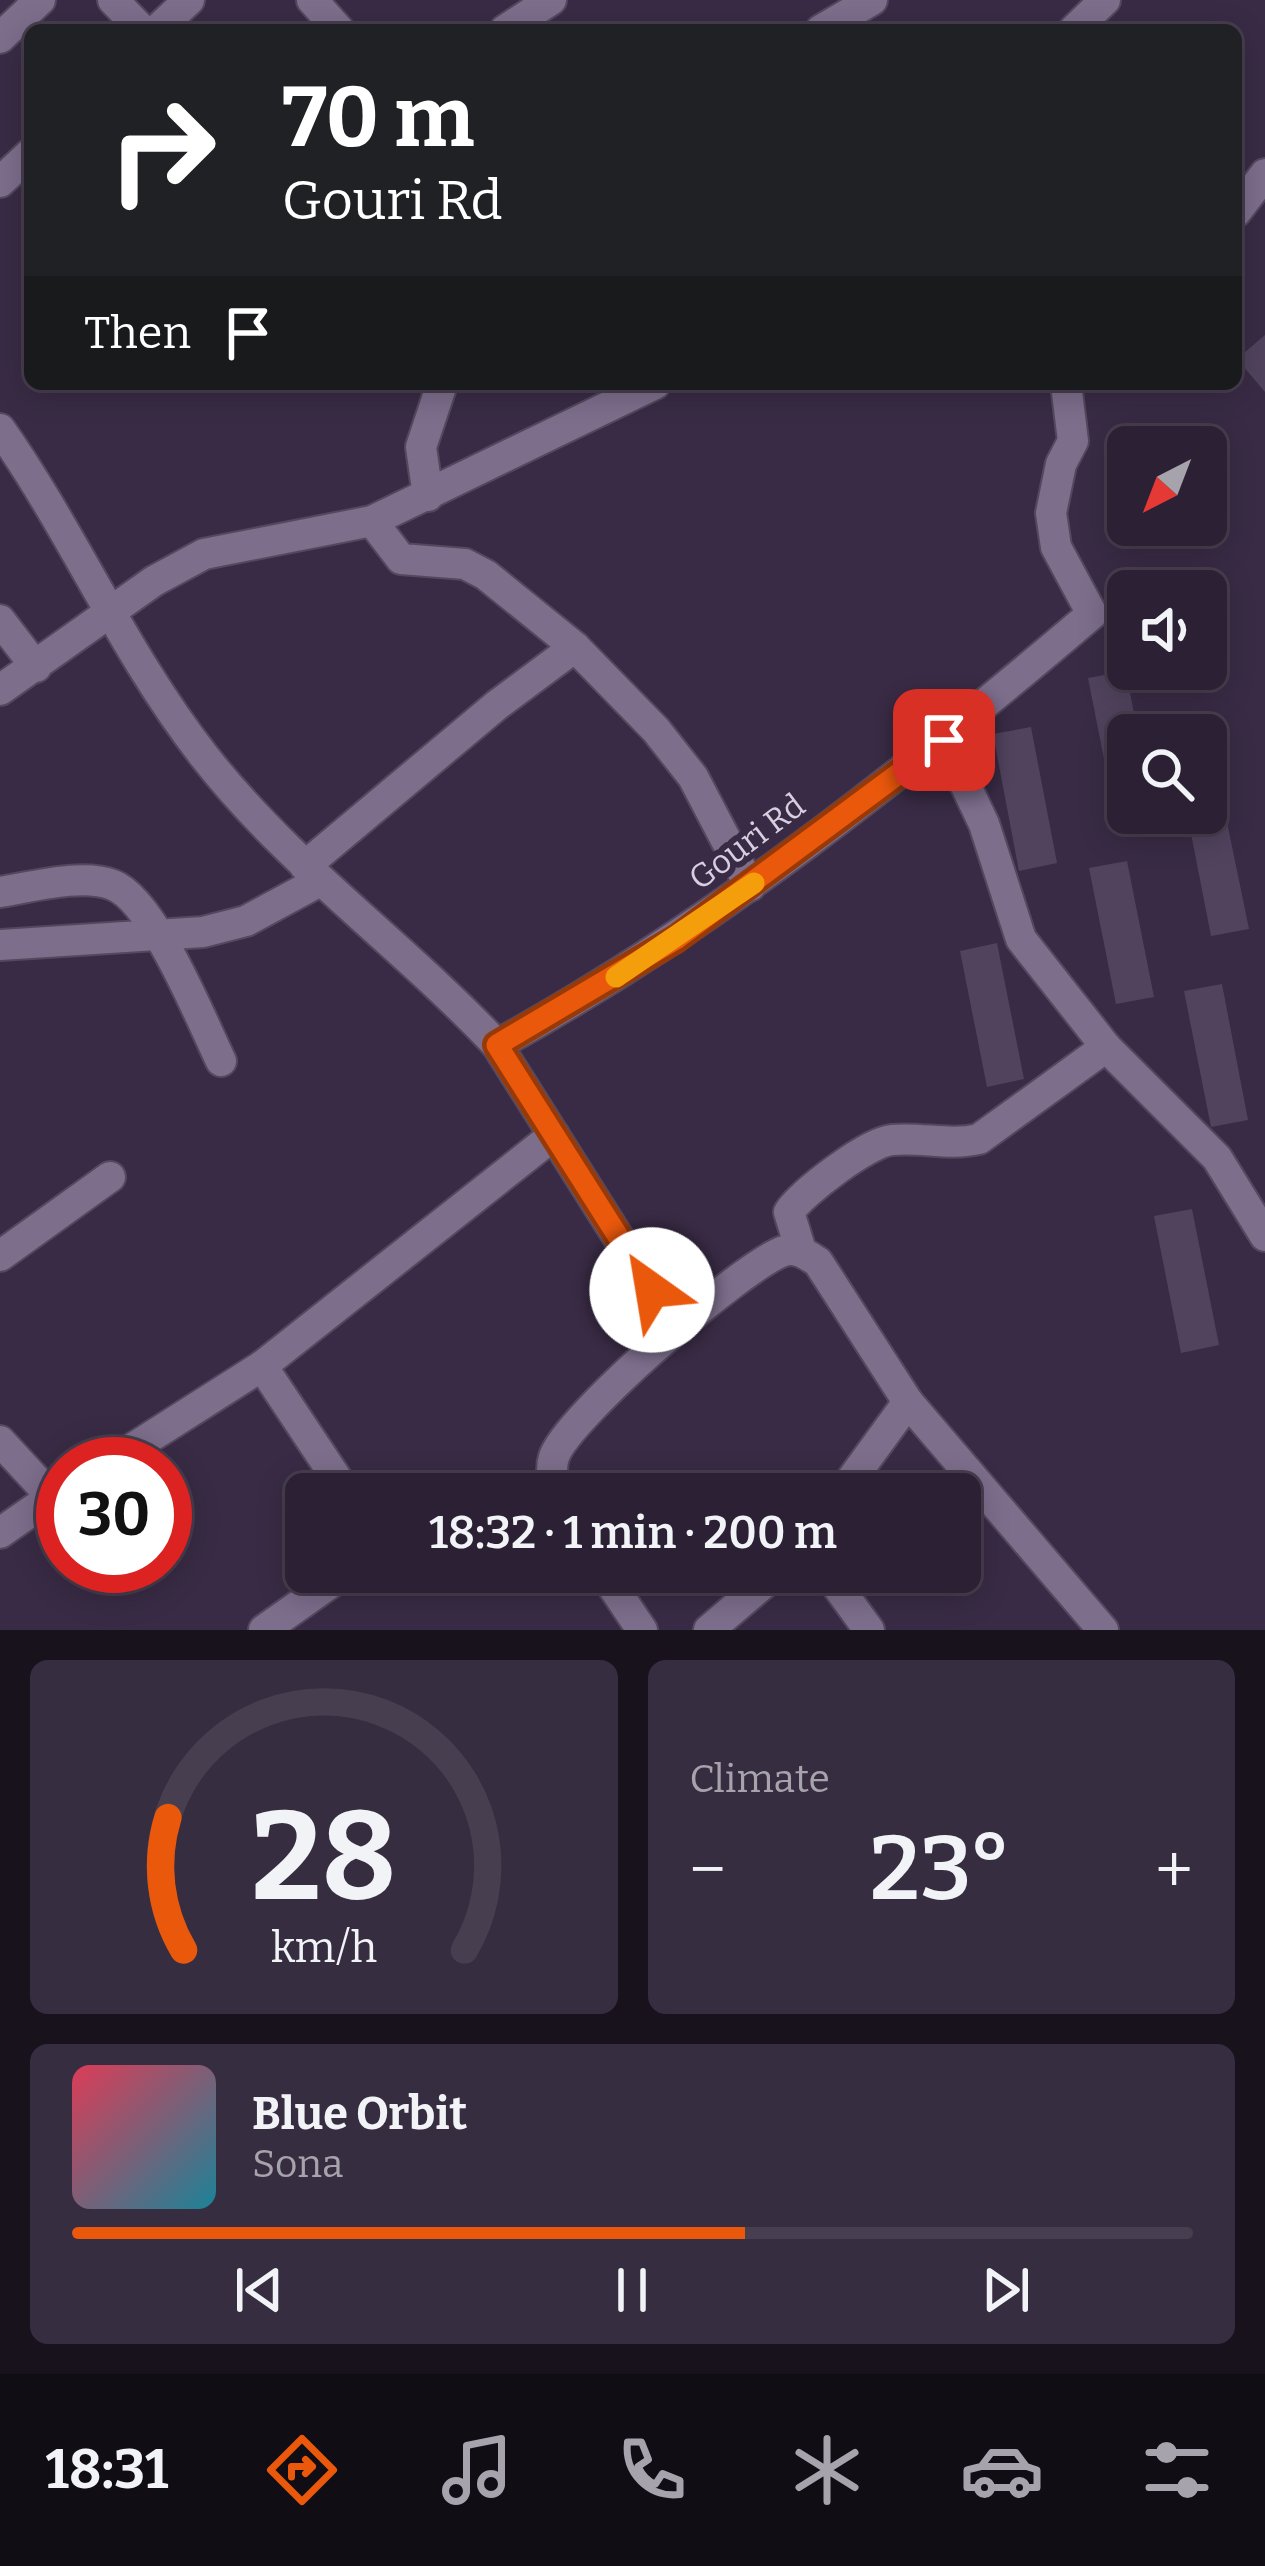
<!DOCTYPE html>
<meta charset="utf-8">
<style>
:root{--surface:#2b2034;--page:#372d40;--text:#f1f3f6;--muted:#a6a3ac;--line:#473e4f;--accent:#ea580c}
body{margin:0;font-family:Bitter,serif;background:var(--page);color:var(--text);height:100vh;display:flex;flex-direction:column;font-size:45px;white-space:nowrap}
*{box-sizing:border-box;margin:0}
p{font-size:39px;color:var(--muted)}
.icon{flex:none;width:66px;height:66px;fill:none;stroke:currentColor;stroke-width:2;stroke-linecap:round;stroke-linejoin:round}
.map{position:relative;height:1630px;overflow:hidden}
.side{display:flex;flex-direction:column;gap:30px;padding:30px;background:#18121d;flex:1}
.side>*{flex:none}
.hud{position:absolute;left:24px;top:24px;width:1218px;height:366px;border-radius:18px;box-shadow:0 6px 30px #0003,0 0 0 3px var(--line);background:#202124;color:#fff;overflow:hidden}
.needle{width:78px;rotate:222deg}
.tools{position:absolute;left:1107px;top:426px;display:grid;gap:24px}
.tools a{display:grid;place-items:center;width:120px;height:120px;border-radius:18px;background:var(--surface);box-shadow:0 6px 30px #0003,0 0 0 3px var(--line);font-size:60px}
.speed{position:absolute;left:36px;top:1437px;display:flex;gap:24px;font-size:60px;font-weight:700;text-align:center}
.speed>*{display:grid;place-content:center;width:156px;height:156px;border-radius:50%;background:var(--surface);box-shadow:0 6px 30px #0003,0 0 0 3px var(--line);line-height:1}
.speed .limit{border:18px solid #d22;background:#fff;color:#111}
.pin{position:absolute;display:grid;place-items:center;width:102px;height:102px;color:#fff;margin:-51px;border-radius:24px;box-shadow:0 6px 18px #0006}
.me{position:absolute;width:132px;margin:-66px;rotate:328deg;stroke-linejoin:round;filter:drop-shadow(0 0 9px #0008)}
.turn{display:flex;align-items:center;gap:42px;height:252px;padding:0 60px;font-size:54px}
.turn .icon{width:156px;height:156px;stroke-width:2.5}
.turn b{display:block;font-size:84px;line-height:102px}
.then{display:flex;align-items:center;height:114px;padding:0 60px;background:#0003;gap:24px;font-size:45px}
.big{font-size:90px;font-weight:600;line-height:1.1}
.side .card{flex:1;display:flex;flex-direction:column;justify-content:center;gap:18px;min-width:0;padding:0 42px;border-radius:18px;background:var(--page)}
.side .dial{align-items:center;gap:0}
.dial svg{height:312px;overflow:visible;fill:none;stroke:var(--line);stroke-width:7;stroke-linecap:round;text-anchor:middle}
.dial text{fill:var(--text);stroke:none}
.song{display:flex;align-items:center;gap:36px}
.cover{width:144px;height:144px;border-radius:18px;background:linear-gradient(135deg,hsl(350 70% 55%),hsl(190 70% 35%))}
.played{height:12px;border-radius:6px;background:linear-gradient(90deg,var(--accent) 60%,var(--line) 60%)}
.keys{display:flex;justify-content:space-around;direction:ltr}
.heat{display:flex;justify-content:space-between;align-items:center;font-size:66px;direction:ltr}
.side .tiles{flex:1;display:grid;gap:30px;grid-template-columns:1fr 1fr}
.card:last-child{grid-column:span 2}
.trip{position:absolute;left:285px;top:1473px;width:696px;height:120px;border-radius:18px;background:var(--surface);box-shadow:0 6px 30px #0003,0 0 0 3px var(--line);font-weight:600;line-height:120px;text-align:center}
.tab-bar{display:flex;height:192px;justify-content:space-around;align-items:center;background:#110d15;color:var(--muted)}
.tab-bar .icon{width:84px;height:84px}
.tab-bar .current{color:var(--accent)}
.tab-bar b{font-size:54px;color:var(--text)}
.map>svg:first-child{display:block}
</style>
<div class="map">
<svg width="1265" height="1630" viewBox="0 0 1265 1630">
<rect width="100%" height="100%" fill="#392b45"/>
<g fill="#51435e">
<polygon points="1265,335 1265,392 1237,359"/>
<polygon points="1126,671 1138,735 1128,735 1128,812 1115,814 1088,678"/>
<polygon points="1031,727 1057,863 1019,871 993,734"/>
<polygon points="1221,793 1249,929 1211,936 1187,813 1206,813 1206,795"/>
<polygon points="1127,861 1154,997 1116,1004 1089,868"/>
<polygon points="997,943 1024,1079 987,1087 960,951"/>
<polygon points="1222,984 1248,1120 1211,1127 1184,991"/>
<polygon points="1192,1209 1219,1345 1181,1353 1154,1216"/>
</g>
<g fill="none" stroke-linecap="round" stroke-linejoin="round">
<g stroke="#53485e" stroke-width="34">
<g id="minor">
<polyline points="113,0 142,30"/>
<polyline points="312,0 339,30"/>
<polyline points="157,30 189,0"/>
<polyline points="505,30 551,0"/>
<polyline points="821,30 872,0"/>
<polyline points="1074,30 1105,0"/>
<polyline points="0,38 40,0"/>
<polyline points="0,182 30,154"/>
<polyline points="1236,212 1265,174"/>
<path d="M0 429C74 534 124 654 204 756 289 865 403 945 497 1045"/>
<polyline points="428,496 421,447 442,384"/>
<polyline points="372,521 401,559 465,564 486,575 575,647 656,730 693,777 750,886"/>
<polyline points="0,620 36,667"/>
<polyline points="0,690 154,581 204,554 372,521 655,384"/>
<polyline points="944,740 984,824 1021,939 1106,1047 1217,1158 1265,1236"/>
<polyline points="305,866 497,705 575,647"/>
<path d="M0 892C31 887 83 873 113 885 154 901 201 1020 221 1061"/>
<polyline points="0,945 203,932 246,921 320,881"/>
<path d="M801 1251 789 1212C803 1192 868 1142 892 1140 922 1137 949 1146 979 1139L1106 1047"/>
<polyline points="0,1256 110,1177"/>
<path d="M676 1329 497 1045C713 926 905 773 1092 614L1056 547 1051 513 1061 464 1073 441 1066 384"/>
<polyline points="262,1366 347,1494"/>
<polyline points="0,1441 51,1496"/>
<polyline points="108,1464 262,1366 554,1135"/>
<path d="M557 1494C553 1483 550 1469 554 1457 566 1418 744 1264 784 1251 797 1247 807 1255 818 1262L908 1402 1103 1630"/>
<polyline points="841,1494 908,1402"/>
<polyline points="0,1533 63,1489"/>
<polyline points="603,1572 642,1630"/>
<polyline points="827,1572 869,1630"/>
<polyline points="264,1630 346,1572"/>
<polyline points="709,1630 777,1572"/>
</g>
</g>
<use href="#minor" stroke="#7d6e8c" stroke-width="30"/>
</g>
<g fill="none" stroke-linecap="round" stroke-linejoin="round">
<g stroke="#983908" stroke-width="30">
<polyline id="route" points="652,1290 497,1045 676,939 944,740"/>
</g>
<use href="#route" stroke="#ea580c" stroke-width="21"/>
<polyline stroke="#f59e0b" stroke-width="21" points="616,977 754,883"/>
</g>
<g text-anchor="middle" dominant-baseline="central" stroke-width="12" stroke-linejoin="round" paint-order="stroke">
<g font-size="33" fill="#d7cfe0" stroke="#392b45">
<text transform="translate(747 842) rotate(-37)">Gouri Rd</text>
</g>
</g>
</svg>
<div class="tools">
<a><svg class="needle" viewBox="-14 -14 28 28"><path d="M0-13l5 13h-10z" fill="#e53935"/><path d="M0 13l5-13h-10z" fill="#a6a3ac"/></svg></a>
<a><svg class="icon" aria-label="sound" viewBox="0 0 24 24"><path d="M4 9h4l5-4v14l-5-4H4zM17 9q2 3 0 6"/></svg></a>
<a><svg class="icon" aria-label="search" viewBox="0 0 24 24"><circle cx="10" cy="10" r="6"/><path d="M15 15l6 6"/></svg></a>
</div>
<div class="speed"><div class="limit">30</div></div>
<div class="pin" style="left:944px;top:740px;background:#d93025"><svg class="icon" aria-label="arrive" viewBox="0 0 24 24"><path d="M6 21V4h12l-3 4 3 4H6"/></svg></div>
<svg class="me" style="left:652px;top:1290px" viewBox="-20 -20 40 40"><circle r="19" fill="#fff"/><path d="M0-13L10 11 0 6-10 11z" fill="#ea580c"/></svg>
<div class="trip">18:32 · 1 min · 200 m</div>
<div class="hud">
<div class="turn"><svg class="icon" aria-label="right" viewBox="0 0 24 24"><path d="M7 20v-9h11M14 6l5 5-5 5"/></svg><div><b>70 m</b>Gouri Rd</div></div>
<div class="then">Then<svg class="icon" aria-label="arrive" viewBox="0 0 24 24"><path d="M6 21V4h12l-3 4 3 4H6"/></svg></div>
</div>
</div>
<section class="side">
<div class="tiles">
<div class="card dial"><svg viewBox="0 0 100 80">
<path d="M14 69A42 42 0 1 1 86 69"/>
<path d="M14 69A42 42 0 0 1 10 35" stroke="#ea580c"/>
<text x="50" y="56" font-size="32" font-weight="700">28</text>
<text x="50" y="72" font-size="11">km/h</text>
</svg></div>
<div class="card"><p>Climate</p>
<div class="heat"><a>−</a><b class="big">23°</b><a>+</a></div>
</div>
<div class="card">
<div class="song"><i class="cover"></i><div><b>Blue Orbit</b><p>Sona</p></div></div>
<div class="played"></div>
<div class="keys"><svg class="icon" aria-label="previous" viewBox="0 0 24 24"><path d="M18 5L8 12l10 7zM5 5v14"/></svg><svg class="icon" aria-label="pause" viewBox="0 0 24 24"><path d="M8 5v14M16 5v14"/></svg><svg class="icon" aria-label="next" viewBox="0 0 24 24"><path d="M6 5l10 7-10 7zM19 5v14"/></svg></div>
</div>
</div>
</section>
<nav class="tab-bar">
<b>18:31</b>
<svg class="icon current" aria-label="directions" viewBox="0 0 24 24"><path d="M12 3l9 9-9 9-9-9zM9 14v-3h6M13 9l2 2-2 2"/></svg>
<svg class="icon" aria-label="music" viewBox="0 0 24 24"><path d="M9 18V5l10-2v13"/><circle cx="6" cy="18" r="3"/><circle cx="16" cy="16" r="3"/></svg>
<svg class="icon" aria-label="phone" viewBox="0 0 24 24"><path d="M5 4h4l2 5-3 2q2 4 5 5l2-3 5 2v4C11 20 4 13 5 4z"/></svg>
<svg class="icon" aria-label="climate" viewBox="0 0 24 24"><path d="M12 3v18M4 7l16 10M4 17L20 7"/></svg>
<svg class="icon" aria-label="car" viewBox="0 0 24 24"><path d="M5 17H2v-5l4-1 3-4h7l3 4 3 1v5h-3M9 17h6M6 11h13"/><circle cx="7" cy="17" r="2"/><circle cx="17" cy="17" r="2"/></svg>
<svg class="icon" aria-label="filters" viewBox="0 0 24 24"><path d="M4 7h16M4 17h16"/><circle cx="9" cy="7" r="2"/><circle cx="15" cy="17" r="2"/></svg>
</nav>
